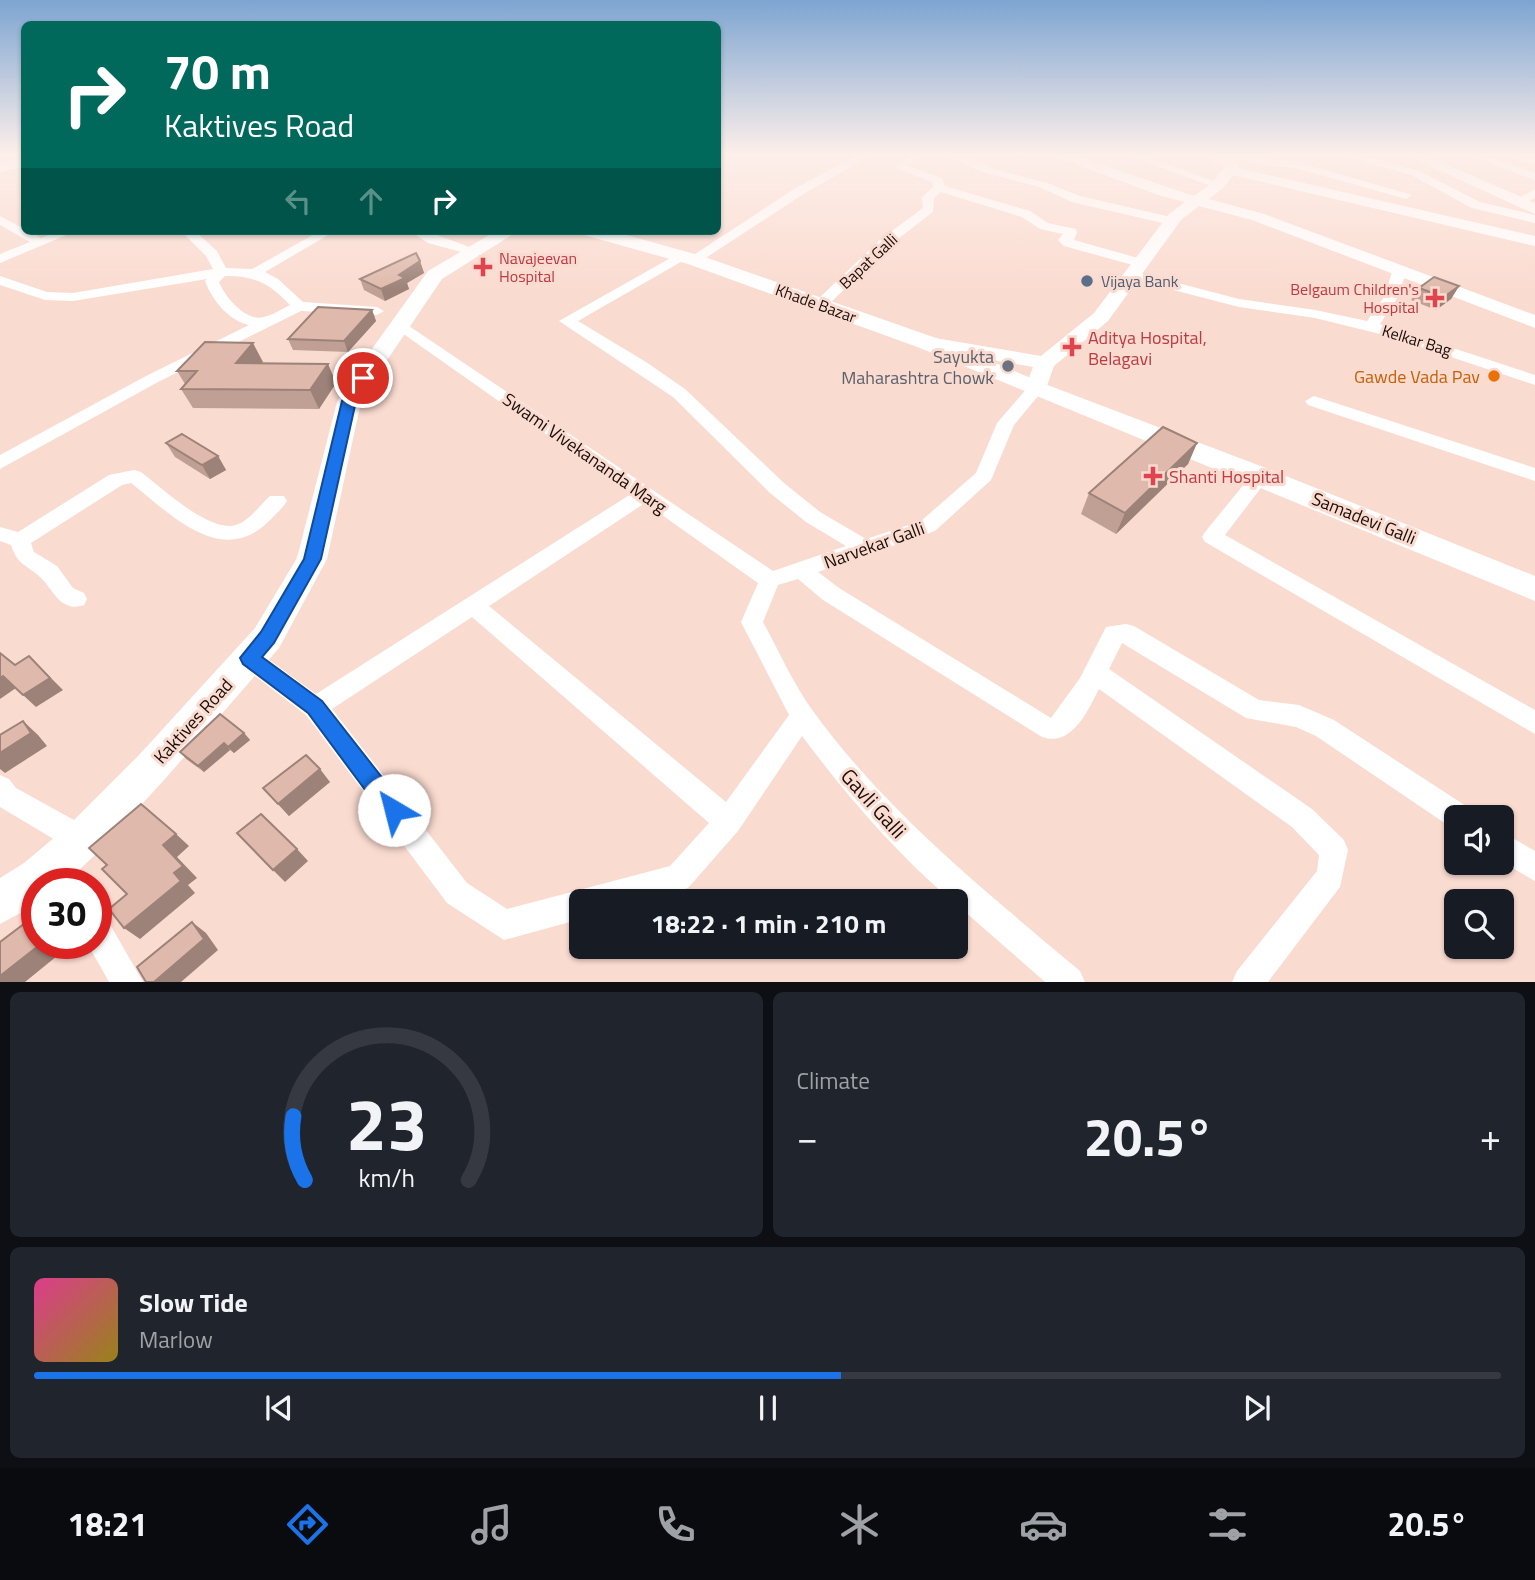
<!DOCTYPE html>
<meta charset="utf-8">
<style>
:root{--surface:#171b24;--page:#20242c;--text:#f1f3f6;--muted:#9ea1a6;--line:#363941;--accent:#1a73e8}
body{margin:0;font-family:"Titillium Web",sans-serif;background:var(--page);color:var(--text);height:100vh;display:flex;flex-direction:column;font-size:26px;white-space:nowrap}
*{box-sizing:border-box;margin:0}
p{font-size:23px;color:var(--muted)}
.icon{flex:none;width:38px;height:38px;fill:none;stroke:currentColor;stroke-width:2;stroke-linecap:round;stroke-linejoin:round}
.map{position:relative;height:982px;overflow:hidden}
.panel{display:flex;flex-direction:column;gap:10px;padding:10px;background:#0d0f14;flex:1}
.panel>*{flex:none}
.banner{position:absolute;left:21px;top:21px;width:700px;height:214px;border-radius:10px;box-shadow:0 2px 5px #0004;background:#00695c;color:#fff;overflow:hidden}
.controls{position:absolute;left:1444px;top:805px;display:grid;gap:14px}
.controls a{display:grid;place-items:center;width:70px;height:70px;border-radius:10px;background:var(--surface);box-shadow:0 2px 5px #0004;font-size:35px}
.speed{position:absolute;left:21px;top:868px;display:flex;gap:14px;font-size:35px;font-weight:700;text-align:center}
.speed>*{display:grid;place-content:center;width:91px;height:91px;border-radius:50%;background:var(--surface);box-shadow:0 2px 5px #0004;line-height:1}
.speed .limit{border:10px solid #d22;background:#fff;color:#111}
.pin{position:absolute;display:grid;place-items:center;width:60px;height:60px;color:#fff;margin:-30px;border:4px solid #fff;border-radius:50%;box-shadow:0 2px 7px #0007}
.me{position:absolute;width:77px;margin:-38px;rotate:323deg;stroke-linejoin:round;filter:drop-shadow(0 0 5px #0008)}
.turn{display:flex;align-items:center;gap:24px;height:147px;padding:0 28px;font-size:32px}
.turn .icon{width:91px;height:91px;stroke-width:2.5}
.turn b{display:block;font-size:49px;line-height:60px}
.lanes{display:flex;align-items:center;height:66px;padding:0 28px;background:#0003;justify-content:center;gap:35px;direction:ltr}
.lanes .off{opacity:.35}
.big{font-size:52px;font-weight:700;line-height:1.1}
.panel .card{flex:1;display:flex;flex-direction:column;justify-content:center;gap:10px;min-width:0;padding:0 24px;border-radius:10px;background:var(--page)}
.panel .dial{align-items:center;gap:0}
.dial svg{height:182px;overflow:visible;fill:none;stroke:var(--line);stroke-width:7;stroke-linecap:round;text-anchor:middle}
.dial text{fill:var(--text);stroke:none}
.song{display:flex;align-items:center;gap:21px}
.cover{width:84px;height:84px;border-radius:10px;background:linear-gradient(135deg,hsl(330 70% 55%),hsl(50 70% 35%))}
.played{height:7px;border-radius:4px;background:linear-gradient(90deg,var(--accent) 55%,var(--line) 55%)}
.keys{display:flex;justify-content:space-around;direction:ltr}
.heat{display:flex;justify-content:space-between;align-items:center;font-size:38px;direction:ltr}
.panel .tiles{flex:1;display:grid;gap:10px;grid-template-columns:1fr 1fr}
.card:last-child{grid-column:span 2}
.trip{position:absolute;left:569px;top:889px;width:399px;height:70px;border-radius:10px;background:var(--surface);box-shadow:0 2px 5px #0004;font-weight:700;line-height:70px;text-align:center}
.dock{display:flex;height:112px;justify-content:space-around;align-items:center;background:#090b0e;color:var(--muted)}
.dock .icon{width:49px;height:49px}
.dock .selected{color:var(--accent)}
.dock b{font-size:32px;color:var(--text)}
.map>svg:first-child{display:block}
</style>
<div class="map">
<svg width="1535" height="982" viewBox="0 0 1535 982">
<rect width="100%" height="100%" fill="#fadbd0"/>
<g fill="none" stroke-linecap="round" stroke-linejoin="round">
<g fill="#fff" fill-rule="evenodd">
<polygon points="861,153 874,153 802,195 698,263 688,263 686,260 794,189"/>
<polygon points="935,153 952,153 984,163 994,169 1047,183 1080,196 1175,218 1177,221 1171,225 1072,202 1039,187 986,173"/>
<polygon points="1121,153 1137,153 1224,185 1214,187"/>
<polygon points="1333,153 1351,153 1419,171 1480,202 1535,215 1535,223 1472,208 1411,175"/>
<polygon points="1461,153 1477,153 1535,173 1535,180"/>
<polygon points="1503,153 1518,153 1535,159 1535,166"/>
<polygon points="1221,154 1297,162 1412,195 1406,199 1296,168 1217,159 1216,157"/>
<polygon points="912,155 917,158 908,166 942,178 945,186 1030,211 1048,223 1076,229 1077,232 1074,240 1145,260 1147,263 1140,267 1064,246 1058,240 1063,234 1040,229 1022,217 941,192 934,198 933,212 890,245 825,308 815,308 813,305 815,302 881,239 923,208 922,197 933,187 932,182 894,167"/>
<polygon points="1535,189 1535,198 1518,206 1512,202"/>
<polygon points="0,216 41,238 59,231 76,231 0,263 0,254 30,242 0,225"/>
<path d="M181 231H195L217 251 226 268 252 269 320 231H335L265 272 278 279 303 302 377 307 384 311 377 315 301 311 158 382 0 469V455L146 376 249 325C229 321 212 300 205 281L207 279 73 301 45 300 0 285V276L47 292 73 293 213 269 206 256ZM225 276C254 275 270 284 290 305 282 309 273 315 264 317 246 322 225 297 219 282Z"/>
<polygon points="410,231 426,231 483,252 476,256 428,243"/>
<path d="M681 252 688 256 686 259 578 321 646 362 685 389 784 483 820 512 866 539 921 521 976 473 997 423 1030 385 1036 384 1044 389 1014 425 991 480 935 531 818 572 839 588 1051 718 1080 678 1106 627 1126 624 1134 626 1259 700 1299 705 1334 720 1469 808 1473 817H1456V829L1449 826 1316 736 1296 727 1246 718 1122 643 1109 669 1312 809 1344 840 1348 850 1340 887 1268 982H1232L1237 971 1317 871 1319 855 1292 827 1099 689C1087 712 1072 747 1042 737L823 600 798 579 778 585 763 622C779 651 793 684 813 711 887 813 984 890 1080 971L1085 982H1045L956 904V901H952C895 852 847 796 802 736L738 831 688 888 644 901H581V919L504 940 447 903 306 715 241 665 237 658 241 651 249 648 257 651 316 694 631 494 395 328 392 325 400 320 773 571 846 546 806 522 770 493 673 397 559 321ZM645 503 758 583 741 622 789 715 726 802 489 606ZM472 617 709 823 670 866 507 909 467 883 332 709Z"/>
<polygon points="1400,265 1407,269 1398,297 1380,324 1535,375 1535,385 1388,336 1315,318 1239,307 1127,278 1125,275 1132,271 1239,299 1315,310 1367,321 1384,297 1393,269"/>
<polygon points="1314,396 1535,468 1535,481 1308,405 1305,401"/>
<path d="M134 470 141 472C161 487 209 533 236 525 249 521 260 505 270 496H284L287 501C282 509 275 515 268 522 221 568 169 513 131 483L122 485 31 543 34 552 57 566 73 588 84 593 87 599 84 605C60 613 54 590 40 577 26 564 18 566 11 545L0 541V527L18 532 109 475Z"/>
<polygon points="1261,470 1268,472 1270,476 1225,535 1535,710 1535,734 1205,542 1202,537 1205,532 1254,472"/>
<polygon points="0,775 9,779 16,788 92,830 96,840 92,850 82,854 72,850 0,807"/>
<polygon points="1502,832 1535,851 1535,881 1502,862"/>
<polygon points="96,915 107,919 143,982 109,982 87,943 96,943"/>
</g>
<g fill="#fff" fill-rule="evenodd">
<polygon points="1046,153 1067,153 1194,196 1213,182 1225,166 1201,153 1219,153 1238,162 1238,168 1535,236 1535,246 1233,175 1223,188 1209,199 1264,214 1535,315 1535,328 1252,220 1199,206 1181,220 1108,321 1054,366 1044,394 1028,394 1025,389 1033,367 929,349 922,347 919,343 922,339 929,337 1041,356 1094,313 1169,214 1185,202 1158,195"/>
<polygon points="1401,153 1420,153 1535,203 1535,214"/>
<polygon points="24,158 24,166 0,172 0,164"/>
</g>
<g fill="#fff" fill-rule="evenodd">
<polygon points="496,231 518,231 442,279 375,378 361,402 327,559 279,648 165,779 96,854 64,884 37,884 37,904 0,924 0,878 24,863 68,826 139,755 255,628 297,558 337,402 351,378 428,271"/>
<polygon points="582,231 612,231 702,256 936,338 1045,384 1271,470 1535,576 1535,601 920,348 688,264 584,235"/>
</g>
</g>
<g fill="#c0a094">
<polygon points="420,261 424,273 407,283 409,289 385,301 364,290 360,279"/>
<polygon points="1459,286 1451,299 1436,310 1411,300 1419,288"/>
<polygon points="372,310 376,321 348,352 293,350 288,339"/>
<polygon points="263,362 262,363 328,364 336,383 319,409 193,408 181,389 185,384 177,371"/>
<polygon points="166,443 218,456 226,470 210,479 175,457"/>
<polygon points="1197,443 1188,464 1116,534 1081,514 1089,493"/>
<polygon points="244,733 250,740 234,753 230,750 204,772 186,759 180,752"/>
<polygon points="330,782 289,816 263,788"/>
</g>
<g fill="#9c8278">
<polygon points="420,261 424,273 407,283 409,289 385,301 381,289 399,275"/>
<polygon points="1459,286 1451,299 1436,310 1444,297"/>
<polygon points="372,310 376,321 348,352 344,341"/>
<polygon points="253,343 263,362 246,382 236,363"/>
<polygon points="328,364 336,383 319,409 310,390"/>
<polygon points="1197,443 1188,464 1116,534 1125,513"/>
<polygon points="218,456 226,470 210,479 202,465"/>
<polygon points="29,656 63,690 36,707 23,695"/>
<polygon points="3,676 16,688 0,699 0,678"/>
<polygon points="23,721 38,735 47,746 5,773 0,769 0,753"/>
<polygon points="244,733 250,740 234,753 228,747"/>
<polygon points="224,743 230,750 204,772 198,766"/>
<polygon points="320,769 330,782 289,816 278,804"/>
<polygon points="176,834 189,846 177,857 197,878 188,885 195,893 140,939 124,928 174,873 163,845"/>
<polygon points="297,849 308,861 285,882 273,870"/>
<polygon points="192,922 206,933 218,950 181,982 154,982"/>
<polygon points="42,943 73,943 25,982 0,982 0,976"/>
</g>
<g fill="#dfbaac" stroke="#9c8278" stroke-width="2">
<polygon points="416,253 420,261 399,275 405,278 381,289 360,279"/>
<polygon points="1434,277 1459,286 1444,297 1419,288"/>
<polygon points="318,307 372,310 344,341 288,339"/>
<polygon points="205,342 253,343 236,363 328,364 310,390 181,389 197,371 177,371"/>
<polygon points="1163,427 1197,443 1125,513 1089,493"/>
<polygon points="182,434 218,456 202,465 166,443"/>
<polygon points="0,653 15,665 29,656 50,678 23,695 3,676 0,678"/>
<polygon points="220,714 244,733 228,747 224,743 198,766 180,752"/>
<polygon points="23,721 31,733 0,753 0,735"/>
<polygon points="306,755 320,769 278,804 263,788"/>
<polygon points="141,804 176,834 163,845 183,866 174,873 181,881 124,928 109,909 127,894 102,869 107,865 89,848"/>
<polygon points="261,814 297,849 273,870 237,833"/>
<polygon points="37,914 37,943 42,943 0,976 0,942"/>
<polygon points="192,922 204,939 154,982 146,982 137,967"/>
</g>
<linearGradient id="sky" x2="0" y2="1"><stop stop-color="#7da5d1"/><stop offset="0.53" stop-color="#fdefea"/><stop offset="1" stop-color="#fdefea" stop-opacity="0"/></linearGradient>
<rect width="1535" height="291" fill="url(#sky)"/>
<polygon fill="#1a73e8" stroke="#114b97" stroke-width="2" points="363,374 370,378 356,401 321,559 274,643 262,657 322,701 402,803 405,810 402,818 394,821 386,818 308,713 243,664 240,658 261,632 304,559 342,401 358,375"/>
<g fill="#e0444e" stroke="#fadbd0" stroke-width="2.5">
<path d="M479.5 256.5h7v7h7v7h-7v7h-7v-7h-7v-7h7z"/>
<path d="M1431.5 287.5h7v7h7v7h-7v7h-7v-7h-7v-7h7z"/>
<path d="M1068.5 336.5h7v7h7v7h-7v7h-7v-7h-7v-7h7z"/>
<path d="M1149.5 465.5h7v7h7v7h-7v7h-7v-7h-7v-7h7z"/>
</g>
<circle fill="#5c6f8a" stroke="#fadbd0" stroke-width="2.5" cx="1087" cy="281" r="7"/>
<circle fill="#6b7280" stroke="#fadbd0" stroke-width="2.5" cx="1008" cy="366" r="7"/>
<circle fill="#e8710a" stroke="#fadbd0" stroke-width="2.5" cx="1494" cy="376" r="7"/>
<g text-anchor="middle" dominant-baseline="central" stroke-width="6" stroke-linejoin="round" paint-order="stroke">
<g font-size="16" fill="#be3a42" stroke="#fadbd0" text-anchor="start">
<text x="499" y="258">Navajeevan<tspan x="499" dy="18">Hospital</tspan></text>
<text x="1419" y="289" text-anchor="end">Belgaum Children's<tspan x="1419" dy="18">Hospital</tspan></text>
</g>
<g font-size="16" fill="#1a0d09" stroke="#fadbd0">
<text transform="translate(868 261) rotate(-43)">Bapat Galli</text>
<text transform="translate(816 303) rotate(20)">Khade Bazar</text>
<text transform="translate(1417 340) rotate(17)">Kelkar Bag</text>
</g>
<g font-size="16" fill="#4e5e75" stroke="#fadbd0" text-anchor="start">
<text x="1101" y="281">Vijaya Bank</text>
</g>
<g font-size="18" fill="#be3a42" stroke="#fadbd0" text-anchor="start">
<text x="1088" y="337">Aditya Hospital,<tspan x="1088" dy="21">Belagavi</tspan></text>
<text x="1169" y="476">Shanti Hospital</text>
</g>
<g font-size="18" fill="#5b616d" stroke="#fadbd0" text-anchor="end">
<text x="994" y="356">Sayukta<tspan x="994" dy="21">Maharashtra Chowk</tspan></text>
</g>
<g font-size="18" fill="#c56008" stroke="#fadbd0" text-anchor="end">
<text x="1480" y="376">Gawde Vada Pav</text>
</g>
<g font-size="18" fill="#1a0d09" stroke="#fadbd0">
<text transform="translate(585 453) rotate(35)">Swami Vivekananda Marg</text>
<text transform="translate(1364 518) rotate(22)">Samadevi Galli</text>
<text transform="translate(874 545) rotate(-20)">Narvekar Galli</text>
<text transform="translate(193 721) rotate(-48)">Kaktives Road</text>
</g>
<g font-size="21" fill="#1a0d09" stroke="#fadbd0">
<text transform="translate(874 803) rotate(48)">Gavli Galli</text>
</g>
</g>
</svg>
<div class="controls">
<a><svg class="icon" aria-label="sound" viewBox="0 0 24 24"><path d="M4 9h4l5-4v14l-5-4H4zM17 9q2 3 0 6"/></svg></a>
<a><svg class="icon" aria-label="search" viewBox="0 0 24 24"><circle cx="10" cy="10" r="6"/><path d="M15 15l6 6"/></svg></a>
</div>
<div class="speed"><div class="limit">30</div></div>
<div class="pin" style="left:363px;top:378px;background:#d93025"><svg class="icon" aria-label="arrive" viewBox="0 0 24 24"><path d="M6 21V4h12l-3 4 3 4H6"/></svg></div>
<svg class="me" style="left:394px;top:810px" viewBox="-20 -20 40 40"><circle r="19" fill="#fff"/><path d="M0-13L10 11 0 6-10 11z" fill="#1a73e8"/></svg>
<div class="trip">18:22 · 1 min · 210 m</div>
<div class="banner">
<div class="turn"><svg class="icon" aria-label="right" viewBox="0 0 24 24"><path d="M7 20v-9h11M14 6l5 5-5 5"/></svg><div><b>70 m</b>Kaktives Road</div></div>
<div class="lanes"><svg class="icon off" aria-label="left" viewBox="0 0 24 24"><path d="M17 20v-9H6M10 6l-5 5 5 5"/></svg><svg class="icon off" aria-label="ahead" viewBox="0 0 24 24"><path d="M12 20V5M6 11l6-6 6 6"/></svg><svg class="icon" aria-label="right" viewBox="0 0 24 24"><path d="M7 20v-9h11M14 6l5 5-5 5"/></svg></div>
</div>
</div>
<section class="panel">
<div class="tiles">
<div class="card dial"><svg viewBox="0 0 100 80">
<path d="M14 69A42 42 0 1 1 86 69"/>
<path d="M14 69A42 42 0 0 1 9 41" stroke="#1a73e8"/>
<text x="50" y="56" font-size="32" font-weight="700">23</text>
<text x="50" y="72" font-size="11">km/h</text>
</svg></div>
<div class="card"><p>Climate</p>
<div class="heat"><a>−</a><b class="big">20.5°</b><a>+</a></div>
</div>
<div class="card">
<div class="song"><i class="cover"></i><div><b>Slow Tide</b><p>Marlow</p></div></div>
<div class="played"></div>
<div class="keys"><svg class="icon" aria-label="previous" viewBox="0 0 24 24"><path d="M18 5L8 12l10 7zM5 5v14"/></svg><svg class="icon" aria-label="pause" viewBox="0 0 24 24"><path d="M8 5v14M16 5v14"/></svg><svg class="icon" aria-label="next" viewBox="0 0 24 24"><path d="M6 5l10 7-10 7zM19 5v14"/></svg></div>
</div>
</div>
</section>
<nav class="dock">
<b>18:21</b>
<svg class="icon selected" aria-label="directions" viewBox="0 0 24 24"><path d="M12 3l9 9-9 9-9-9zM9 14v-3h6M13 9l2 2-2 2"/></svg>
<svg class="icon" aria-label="music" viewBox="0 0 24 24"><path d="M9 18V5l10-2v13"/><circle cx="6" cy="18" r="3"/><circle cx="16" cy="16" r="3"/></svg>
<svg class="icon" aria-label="phone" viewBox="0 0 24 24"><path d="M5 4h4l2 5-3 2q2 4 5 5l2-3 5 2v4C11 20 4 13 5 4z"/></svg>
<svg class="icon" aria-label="climate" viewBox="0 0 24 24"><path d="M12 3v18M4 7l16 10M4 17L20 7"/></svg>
<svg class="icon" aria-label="car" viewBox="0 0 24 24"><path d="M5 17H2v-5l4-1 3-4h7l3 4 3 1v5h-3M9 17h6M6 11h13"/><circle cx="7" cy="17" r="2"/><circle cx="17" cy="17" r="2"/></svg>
<svg class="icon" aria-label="filters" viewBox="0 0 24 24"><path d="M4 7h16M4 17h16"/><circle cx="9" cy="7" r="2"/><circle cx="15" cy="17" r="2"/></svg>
<b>20.5°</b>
</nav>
